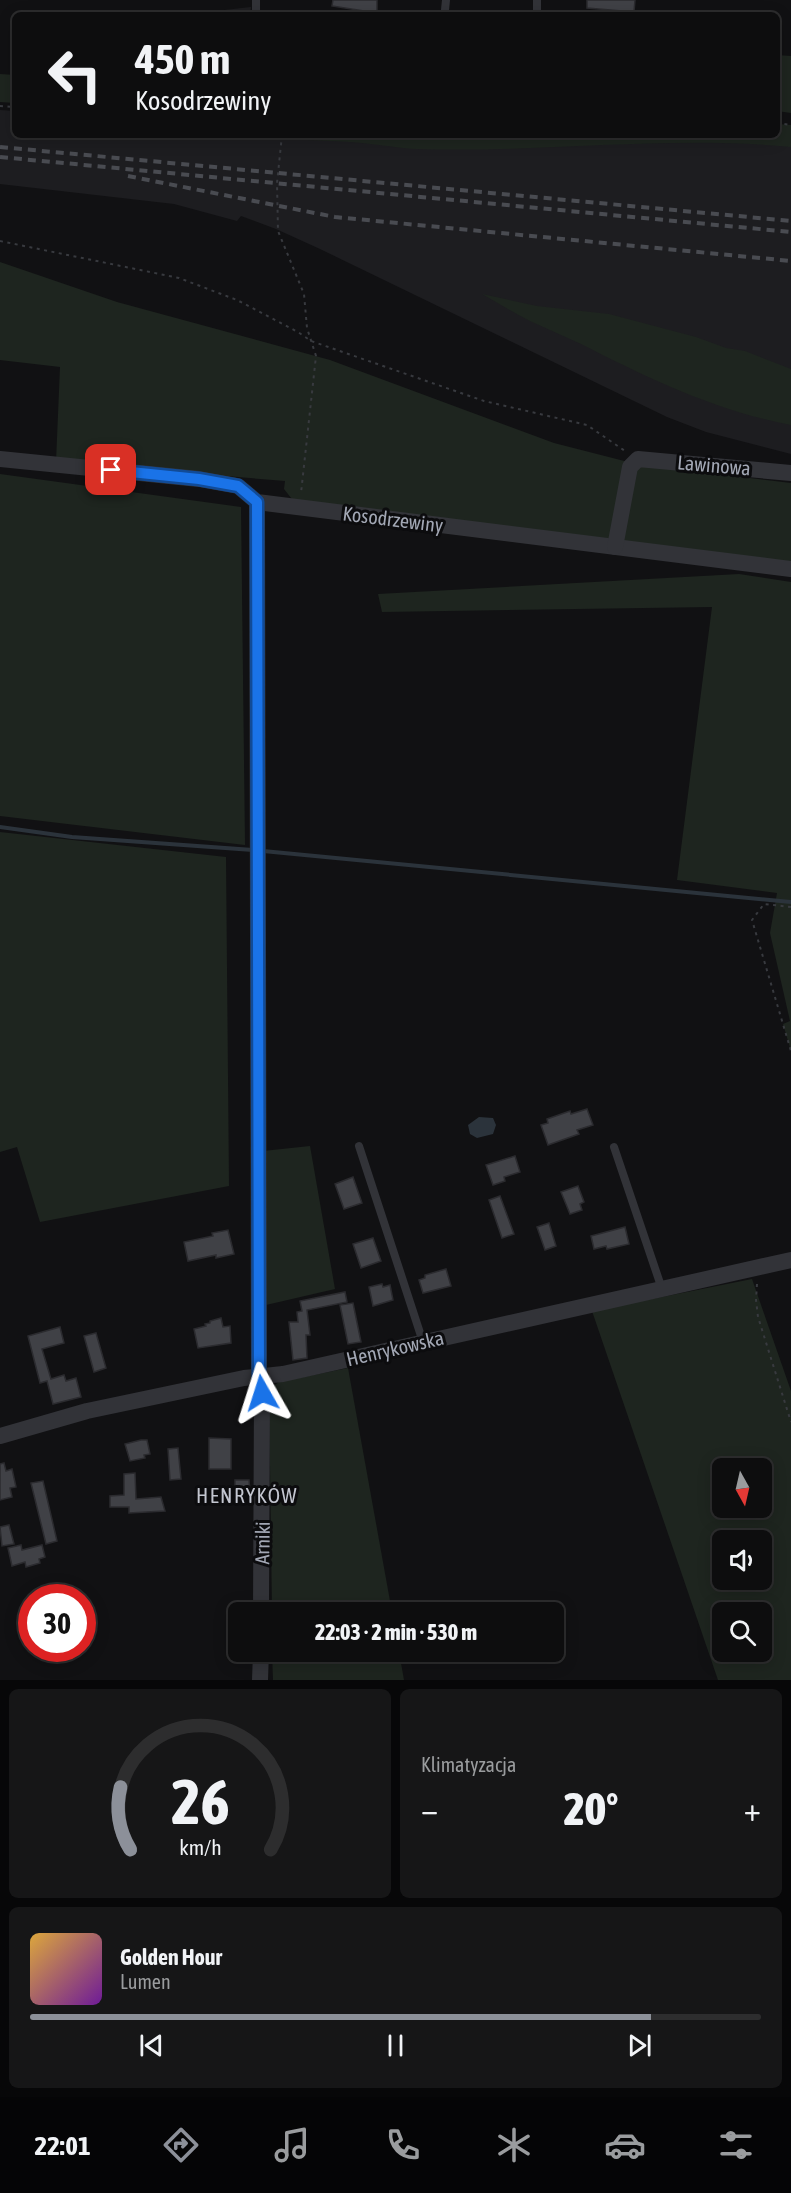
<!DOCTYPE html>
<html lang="pl">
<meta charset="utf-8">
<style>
:root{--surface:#0d0d0e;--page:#161617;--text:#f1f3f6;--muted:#9a9c9e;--line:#2d2d2e;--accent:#8c9099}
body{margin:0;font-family:"Asap Condensed",sans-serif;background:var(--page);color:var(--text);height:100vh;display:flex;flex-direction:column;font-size:22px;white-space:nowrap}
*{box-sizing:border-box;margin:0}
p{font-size:20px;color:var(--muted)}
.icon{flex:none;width:33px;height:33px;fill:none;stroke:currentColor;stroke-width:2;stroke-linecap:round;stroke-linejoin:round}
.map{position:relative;height:1680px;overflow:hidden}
.drawer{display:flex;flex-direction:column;gap:9px;padding:9px;background:#070708;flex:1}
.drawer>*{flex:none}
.guide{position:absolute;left:12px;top:12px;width:768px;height:126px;border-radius:9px;box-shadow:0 3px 15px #0003,0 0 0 2px var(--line);background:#0d0d0e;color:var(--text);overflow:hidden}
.needle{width:39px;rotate:172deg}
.controls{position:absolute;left:712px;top:1458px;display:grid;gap:12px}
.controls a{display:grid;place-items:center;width:60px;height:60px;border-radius:9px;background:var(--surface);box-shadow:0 3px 15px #0003,0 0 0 2px var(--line);font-size:30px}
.speed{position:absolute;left:18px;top:1584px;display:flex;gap:12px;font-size:30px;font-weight:700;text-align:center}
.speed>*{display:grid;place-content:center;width:78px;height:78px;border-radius:50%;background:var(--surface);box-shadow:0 3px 15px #0003,0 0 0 2px var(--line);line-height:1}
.speed .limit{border:9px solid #d22;background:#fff;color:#111}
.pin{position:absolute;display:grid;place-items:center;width:51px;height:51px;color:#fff;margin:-26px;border-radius:12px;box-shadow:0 3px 9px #0006}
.me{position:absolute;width:66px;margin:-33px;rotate:354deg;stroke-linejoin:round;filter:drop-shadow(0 0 4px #0008)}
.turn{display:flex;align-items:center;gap:21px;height:126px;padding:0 24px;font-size:27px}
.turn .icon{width:78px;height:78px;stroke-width:2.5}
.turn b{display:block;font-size:42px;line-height:51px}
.big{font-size:45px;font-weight:800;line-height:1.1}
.drawer .card{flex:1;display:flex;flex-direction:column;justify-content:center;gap:9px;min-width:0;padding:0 21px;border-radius:9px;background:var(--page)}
.drawer .dial{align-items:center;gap:0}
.dial svg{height:156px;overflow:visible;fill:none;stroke:var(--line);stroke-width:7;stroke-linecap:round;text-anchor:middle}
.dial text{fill:var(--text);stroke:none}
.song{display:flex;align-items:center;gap:18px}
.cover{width:72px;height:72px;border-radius:9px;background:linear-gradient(135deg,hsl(40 70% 55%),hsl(280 70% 35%))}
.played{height:6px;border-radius:3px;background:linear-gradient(90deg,var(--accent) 85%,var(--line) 85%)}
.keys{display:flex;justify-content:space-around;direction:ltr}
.heat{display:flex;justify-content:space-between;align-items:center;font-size:33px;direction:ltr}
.drawer .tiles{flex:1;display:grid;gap:9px;grid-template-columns:1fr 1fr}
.card:last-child{grid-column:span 2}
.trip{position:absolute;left:228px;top:1602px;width:336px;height:60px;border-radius:9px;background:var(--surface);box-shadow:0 3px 15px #0003,0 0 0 2px var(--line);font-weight:800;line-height:60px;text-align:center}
.dock{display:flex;height:96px;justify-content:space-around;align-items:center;background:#050506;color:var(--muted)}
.dock .icon{width:42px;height:42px}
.dock .selected{color:var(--accent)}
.dock b{font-size:27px;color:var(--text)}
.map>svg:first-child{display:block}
</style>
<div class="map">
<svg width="791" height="1680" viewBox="0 0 791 1680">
<rect width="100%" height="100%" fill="#111113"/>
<g fill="#1d1d20">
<polygon points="251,7 250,15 180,15"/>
<polygon points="0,110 15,111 15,135 266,135 409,145 686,141 791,143 791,454 706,432 667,417 320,249 276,229 241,216 237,221 174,204 0,184"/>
</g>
<g fill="#1e251f" fill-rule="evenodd">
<polygon points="777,55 791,56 791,113 777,111"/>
<polygon points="0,74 15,75 15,103 0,102"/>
<path d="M777 124 791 125V147C667 135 542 153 417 149 395 148 372 143 349 142 315 139 278 141 245 135H777Z"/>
<polygon points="0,262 117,302 330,360 554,443 636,464 791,483 791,569 299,508 284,489 285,481 56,462 60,367 0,360"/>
<path d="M482 294 537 306 609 314 696 337 726 348 745 351 791 369V425C716 411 648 378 581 344 564 336 547 329 530 321 514 313 498 303 482 294Z"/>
<polygon points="0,474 241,507 245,845 0,816"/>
<polygon points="739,574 791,582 791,1051 783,1024 790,1021 770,933 777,893 677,880 712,607 382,612 378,594"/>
<polygon points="0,832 226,857 229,1186 40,1222 17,1147 0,1152"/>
<polygon points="310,1146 335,1289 266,1305 263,1151"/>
<path d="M752 1279 791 1391V1680H718L592 1311ZM723 1468H762V1508H723ZM723 1540H762V1580H723ZM723 1612H762V1652H723Z"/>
<polygon points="348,1368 392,1612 272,1612 269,1389 279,1382"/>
<polygon points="272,1652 399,1652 404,1680 273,1680"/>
</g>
<polygon fill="#2b333b" points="479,1117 493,1118 496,1125 493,1134 477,1138 470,1134 468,1125"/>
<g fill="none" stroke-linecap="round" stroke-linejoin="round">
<g stroke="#2b333b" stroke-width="4">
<polyline points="0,827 72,837 253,850"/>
<polyline points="263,851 791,902"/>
</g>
</g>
<g fill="#404146" stroke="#2b2b2f" stroke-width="1.5">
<polygon points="333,0 377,0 377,13 332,6"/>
<polygon points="587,0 635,0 634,12 587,8"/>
<polygon points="587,1109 593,1125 577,1130 579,1134 548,1145 541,1125 548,1123 547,1119 570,1111 571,1114"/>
<polygon points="515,1156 520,1172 504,1177 505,1181 493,1185 486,1165"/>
<polygon points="353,1177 362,1203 344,1209 335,1184"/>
<polygon points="578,1186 584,1202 580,1204 582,1210 570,1214 561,1192"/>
<polygon points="500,1196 514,1234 502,1238 489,1200"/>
<polygon points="549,1223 556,1246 545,1250 537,1227"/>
<polygon points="625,1227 629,1244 607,1249 606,1246 594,1249 591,1236"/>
<polygon points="228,1230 234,1254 216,1258 216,1255 188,1261 184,1242 213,1236 212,1233"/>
<polygon points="373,1238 381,1261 361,1268 353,1244"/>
<polygon points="446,1269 451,1286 423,1293 419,1280 425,1278 425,1275"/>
<polygon points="382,1284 383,1287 390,1285 393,1300 373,1306 369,1287"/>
<polygon points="345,1292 347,1302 307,1310 310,1335 306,1335 307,1358 293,1360 289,1322 298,1322 297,1312 302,1311 300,1301"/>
<polygon points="353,1303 361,1342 348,1344 340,1305"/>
<polygon points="221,1318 223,1327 230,1326 231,1343 198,1348 194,1329 206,1326 205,1324 210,1323 210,1321"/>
<polygon points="60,1327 64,1343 42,1349 51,1379 64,1375 66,1381 76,1378 81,1397 53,1404 47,1381 40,1383 28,1336"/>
<polygon points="96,1333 106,1368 94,1372 84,1336"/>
<polygon points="209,1438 231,1439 231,1469 209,1469"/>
<polygon points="141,1440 147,1440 150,1454 144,1455 145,1458 130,1461 125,1444"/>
<polygon points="178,1448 181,1479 170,1480 168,1449"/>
<polygon points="4,1463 6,1471 12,1469 16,1487 10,1488 12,1497 0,1500 0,1464"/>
<polygon points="135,1473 136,1499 161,1497 165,1511 129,1513 129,1507 110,1507 110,1496 124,1495 124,1474"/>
<polygon points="235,1480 249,1480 250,1493 235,1494"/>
<polygon points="43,1481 57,1541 46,1544 31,1483"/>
<polygon points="9,1525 14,1544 2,1546 0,1527"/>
<polygon points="21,1545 22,1550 42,1545 45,1557 39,1559 40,1563 26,1567 25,1562 12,1566 8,1548"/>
</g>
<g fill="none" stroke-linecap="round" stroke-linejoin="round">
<g stroke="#383a3f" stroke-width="2" stroke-dasharray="3 4.5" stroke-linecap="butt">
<polyline points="0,106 15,107"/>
<polyline points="777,123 791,125"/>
<polyline points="282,135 277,183 278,231 304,294 307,328 316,356 301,493"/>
<polyline points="0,241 179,278 237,300 298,332 311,341 484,401 587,425 625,451"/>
<polyline points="791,907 764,904 752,920 791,1051"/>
<polyline points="757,1284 756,1300 758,1317 791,1422"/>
</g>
<g stroke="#323338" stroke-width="8">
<polyline points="256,0 256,15"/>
<polyline points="445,10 446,0"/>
<polyline points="537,12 537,0"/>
<polyline points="359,1146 423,1342"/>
<polyline points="614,1147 662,1289"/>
</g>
<g stroke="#323338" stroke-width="16">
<polyline points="0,459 199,479 238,486 257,502 791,569"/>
<polyline points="257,502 259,1377 262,1393 261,1612"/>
<polyline points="615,547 630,467 638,459 791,473"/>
<polyline points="0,1436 87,1411 244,1378 283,1374 791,1260"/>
<polyline points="260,1680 261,1652"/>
</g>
<g stroke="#494b51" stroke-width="4" stroke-dasharray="8 6" stroke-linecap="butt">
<polyline points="0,147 791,221"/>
<polyline points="0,157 791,232"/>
<polyline points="128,176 335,217 791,261"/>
</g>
</g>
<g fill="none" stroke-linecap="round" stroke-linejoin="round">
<g stroke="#114b97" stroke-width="15">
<polyline id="route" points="111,470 199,479 238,486 257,502 259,1377 262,1393"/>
</g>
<use href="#route" stroke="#1a73e8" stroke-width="10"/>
</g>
<g text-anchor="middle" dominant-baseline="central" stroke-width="6" stroke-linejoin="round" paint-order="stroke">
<g font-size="20" fill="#a2a7b4" stroke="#0c0c0e">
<text transform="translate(714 465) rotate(5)">Lawinowa</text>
<text transform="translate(393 519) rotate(7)">Kosodrzewiny</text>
<text transform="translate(395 1348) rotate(-13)">Henrykowska</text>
<text transform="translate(262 1543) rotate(-89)">Arniki</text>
</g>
<g font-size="21" letter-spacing="1.5" fill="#c3c6d0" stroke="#0c0c0e">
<text x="247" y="1495">HENRYKÓW</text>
</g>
</g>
</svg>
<div class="controls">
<a><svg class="needle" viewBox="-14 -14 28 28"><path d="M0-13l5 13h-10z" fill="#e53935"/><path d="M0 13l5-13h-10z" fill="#9a9c9e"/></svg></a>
<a><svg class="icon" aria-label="sound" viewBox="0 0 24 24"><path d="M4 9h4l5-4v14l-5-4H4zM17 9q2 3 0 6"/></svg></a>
<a><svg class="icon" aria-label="search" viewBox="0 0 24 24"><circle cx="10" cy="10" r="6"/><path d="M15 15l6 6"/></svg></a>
</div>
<div class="speed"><div class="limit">30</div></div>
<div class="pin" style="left:111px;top:470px;background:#d93025"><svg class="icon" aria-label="arrive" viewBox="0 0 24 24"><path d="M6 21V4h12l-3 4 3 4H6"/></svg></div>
<svg class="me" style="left:262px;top:1393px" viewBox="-20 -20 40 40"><path d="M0-17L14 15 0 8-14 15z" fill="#1a73e8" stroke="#fff" stroke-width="4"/></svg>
<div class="trip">22:03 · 2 min · 530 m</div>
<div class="guide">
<div class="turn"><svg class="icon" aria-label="left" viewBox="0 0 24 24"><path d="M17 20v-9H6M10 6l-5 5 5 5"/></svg><div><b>450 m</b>Kosodrzewiny</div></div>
</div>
</div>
<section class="drawer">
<div class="tiles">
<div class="card dial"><svg viewBox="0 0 100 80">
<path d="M14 69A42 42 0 1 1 86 69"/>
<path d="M14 69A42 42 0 0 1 9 37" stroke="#8c9099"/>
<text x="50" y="56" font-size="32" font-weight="700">26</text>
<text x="50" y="72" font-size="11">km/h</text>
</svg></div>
<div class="card"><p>Klimatyzacja</p>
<div class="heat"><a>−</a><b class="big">20°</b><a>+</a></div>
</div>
<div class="card">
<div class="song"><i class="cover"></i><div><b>Golden Hour</b><p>Lumen</p></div></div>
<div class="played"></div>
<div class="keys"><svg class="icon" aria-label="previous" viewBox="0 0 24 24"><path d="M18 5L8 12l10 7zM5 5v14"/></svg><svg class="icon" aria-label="pause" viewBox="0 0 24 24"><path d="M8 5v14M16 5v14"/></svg><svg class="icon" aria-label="next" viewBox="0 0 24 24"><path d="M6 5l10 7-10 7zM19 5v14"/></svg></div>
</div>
</div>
</section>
<nav class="dock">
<b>22:01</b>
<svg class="icon selected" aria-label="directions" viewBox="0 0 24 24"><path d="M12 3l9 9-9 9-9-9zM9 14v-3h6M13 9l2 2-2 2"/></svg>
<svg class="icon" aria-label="music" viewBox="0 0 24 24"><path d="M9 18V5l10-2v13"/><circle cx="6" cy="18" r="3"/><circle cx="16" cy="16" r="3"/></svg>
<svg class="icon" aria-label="phone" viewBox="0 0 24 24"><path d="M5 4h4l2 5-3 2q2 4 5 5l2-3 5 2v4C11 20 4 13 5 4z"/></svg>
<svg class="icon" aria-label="climate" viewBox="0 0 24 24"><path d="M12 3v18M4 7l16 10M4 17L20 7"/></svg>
<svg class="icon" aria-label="car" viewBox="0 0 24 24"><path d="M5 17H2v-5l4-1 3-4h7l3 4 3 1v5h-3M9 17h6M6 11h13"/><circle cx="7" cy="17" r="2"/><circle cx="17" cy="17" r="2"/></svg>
<svg class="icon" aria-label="filters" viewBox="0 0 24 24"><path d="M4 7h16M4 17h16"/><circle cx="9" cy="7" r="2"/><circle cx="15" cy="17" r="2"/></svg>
</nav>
